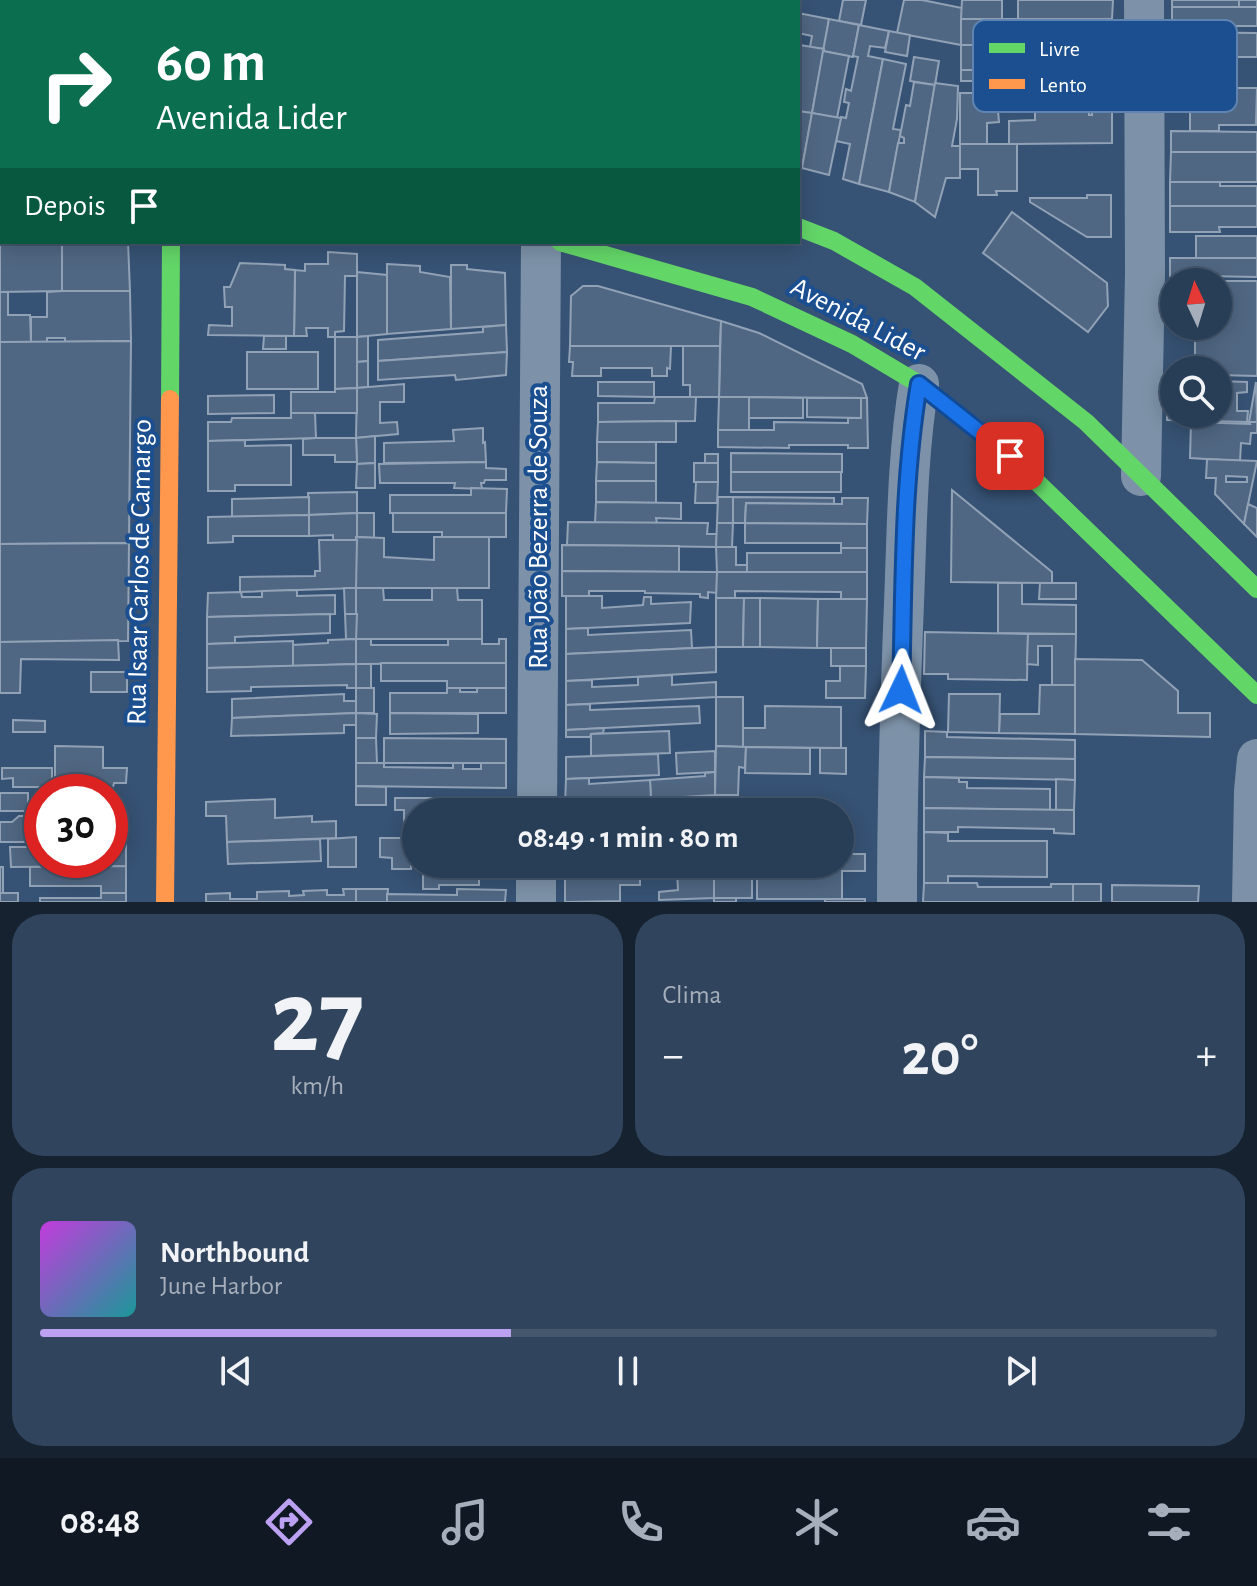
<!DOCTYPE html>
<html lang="pt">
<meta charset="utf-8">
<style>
:root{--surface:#283e57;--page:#30455d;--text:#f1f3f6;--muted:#a5aeba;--line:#44576d;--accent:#bca0f2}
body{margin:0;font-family:"Alegreya Sans",sans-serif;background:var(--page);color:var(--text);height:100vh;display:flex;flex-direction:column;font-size:30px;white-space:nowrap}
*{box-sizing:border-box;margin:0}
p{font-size:26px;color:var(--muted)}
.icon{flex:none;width:44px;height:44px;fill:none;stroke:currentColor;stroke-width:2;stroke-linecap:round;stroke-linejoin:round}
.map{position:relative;height:902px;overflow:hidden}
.drawer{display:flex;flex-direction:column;gap:12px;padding:12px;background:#162230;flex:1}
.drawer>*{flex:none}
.top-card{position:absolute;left:0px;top:0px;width:800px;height:244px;box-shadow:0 4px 20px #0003,0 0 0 2px var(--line);background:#0b6e4f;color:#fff;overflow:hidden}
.needle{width:52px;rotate:356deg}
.buttons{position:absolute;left:1160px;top:268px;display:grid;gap:16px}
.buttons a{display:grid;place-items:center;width:72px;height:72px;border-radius:50%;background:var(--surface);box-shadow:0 4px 20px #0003,0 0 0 2px var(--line);font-size:40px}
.speed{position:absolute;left:24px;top:774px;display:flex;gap:16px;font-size:40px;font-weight:700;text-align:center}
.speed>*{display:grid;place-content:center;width:104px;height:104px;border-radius:50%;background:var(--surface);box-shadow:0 4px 20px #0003,0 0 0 2px var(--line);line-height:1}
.speed .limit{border:12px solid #d22;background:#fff;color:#111}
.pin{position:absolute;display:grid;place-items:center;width:68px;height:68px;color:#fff;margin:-34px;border-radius:16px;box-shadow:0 4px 12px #0006}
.me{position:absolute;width:88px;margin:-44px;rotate:2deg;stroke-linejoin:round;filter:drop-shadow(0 0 6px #0008)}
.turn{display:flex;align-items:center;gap:28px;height:168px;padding:0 24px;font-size:36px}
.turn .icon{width:104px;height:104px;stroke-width:2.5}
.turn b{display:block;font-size:56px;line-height:68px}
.then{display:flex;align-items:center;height:76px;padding:0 24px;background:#0003;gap:16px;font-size:30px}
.big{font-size:60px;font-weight:600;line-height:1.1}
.drawer .widget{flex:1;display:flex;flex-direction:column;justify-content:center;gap:12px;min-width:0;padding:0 28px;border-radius:32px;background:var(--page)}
.drawer .dial{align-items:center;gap:0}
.dial b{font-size:104px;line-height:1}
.song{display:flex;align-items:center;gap:24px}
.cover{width:96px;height:96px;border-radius:12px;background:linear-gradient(135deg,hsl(290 70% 55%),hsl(180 70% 35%))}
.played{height:8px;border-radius:4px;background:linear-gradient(90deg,var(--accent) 40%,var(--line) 40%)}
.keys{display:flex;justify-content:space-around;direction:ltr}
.heat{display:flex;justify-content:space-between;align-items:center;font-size:44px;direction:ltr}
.drawer .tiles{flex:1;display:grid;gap:12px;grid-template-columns:1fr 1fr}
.widget:last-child{grid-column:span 2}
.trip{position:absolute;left:402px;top:798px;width:452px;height:80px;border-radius:40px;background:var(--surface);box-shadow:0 4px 20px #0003,0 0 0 2px var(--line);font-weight:600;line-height:80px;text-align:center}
.tab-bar{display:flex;height:128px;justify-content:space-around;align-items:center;background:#101923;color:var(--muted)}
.tab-bar .icon{width:56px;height:56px}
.tab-bar .current{color:var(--accent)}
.tab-bar b{font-size:36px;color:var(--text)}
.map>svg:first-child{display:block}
</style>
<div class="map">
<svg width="1257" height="902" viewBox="0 0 1257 902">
<rect width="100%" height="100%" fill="#365274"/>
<g fill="#506783" stroke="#92a2b6" stroke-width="2" fill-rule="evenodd">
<rect x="229" y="0" width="31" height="2"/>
<rect x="281" y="0" width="47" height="2"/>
<polygon points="843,0 866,0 861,25 839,21"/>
<polygon points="904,0 922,0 962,8 961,45 897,33"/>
<polygon points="962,0 1002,0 1002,19 961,19"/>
<polygon points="1018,0 1113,0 1112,19 1018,19"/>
<rect x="1172" y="0" width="67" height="7"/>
<rect x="1239" y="0" width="18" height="7"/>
<rect x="1172" y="7" width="85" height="19"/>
<polygon points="798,13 829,19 824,49 810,47 812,36 798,33"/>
<polygon points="829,19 859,25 853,57 823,51"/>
<polygon points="961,19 996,19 995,45 961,45"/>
<polygon points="996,19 1029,19 1029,38 995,38"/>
<rect x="1029" y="19" width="64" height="25"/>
<polygon points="859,25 889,31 885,48 870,46 868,56 883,59 859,184 843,179 850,144 836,141 841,117 846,118 849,103 844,102 846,89 851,91 858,57 853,56"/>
<polygon points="889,31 910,35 907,56 885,52"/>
<polygon points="1172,32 1257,33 1257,57 1226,57 1226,50 1197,50 1197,63 1181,63 1181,82 1171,82"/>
<polygon points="1067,44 1112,44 1112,70 961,70 961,45 986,45 985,49 1068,49"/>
<polygon points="800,45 824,49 812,113 798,111 798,55"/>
<polygon points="823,51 849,56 837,118 812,113"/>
<polygon points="914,57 939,61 935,85 910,81"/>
<polygon points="883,59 906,64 893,129 901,130 889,192 859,184"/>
<polygon points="961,70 1112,70 1112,93 1082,93 1082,88 985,88 985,81 961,81"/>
<polygon points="914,82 935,85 915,202 889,192 898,143 904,143 904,138 900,136 906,105 910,106"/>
<polygon points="935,83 958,86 957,119 952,146 960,146 960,178 946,178 935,217 915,202"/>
<polygon points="1190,88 1257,88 1256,125 1219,125 1219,131 1190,131"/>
<polygon points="960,93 1022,93 1022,111 998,111 999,122 987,123 987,144 960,144"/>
<polygon points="1092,93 1112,93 1112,143 1009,144 1009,121 1035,120 1035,104 1089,104 1089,115 1092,115"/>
<polygon points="798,111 812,113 802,168 798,167"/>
<polygon points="812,113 841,118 829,175 802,168"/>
<polygon points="1171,131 1257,132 1257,152 1171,152"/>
<polygon points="960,144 1017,144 1017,191 996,191 997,195 978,195 978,169 960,169"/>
<polygon points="1171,152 1257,152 1257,182 1170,182"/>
<polygon points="1170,182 1220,182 1220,186 1257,186 1257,206 1170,206"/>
<polygon points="1087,195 1111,195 1111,237 1087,237 1030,202 1030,198 1087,198"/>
<polygon points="1170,206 1257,206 1257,227 1219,227 1220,232 1170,232"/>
<polygon points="1012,212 1107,283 1108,306 1088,332 983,253"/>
<polygon points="0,230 2,230 2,242 62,242 62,291 0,292"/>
<rect x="1196" y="236" width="61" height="22"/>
<polygon points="62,242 128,242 130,291 62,291"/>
<polygon points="328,252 357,254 357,276 345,276 344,331 335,332 335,337 328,337 328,328 306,328 307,336 294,336 295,270 305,271 305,264 328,264"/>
<polygon points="1170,258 1257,258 1257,277 1204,276 1204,281 1170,281"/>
<polygon points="240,263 285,265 285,269 295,270 294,336 208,335 209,325 232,326 232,307 225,307 224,287 230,287"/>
<polygon points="387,264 420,266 420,272 450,277 451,329 387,334"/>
<polygon points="451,265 467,265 467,269 505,273 506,325 451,329"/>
<polygon points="357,272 387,275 387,334 357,337"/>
<polygon points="1194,281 1257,281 1257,376 1218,375 1218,370 1195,370 1195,326 1218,326 1218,282"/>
<polygon points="583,286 598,286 721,321 720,346 570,346 571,296"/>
<polygon points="62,291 130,291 131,341 65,342 65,338 47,338 47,342 31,342 31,317 47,317 47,292"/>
<polygon points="0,292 8,292 8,315 30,315 31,342 0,342"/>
<polygon points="721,321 759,333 862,384 867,398 719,397"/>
<polygon points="506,325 507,352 378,361 378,340 483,332 483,327"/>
<polygon points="264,336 286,336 286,349 263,349"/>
<polygon points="368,336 368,361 357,362 357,337"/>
<polygon points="335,337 357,337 357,388 335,389"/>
<polygon points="131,341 129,543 0,544 0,342"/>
<polygon points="570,346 671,346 670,369 667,368 667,376 652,376 652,368 601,368 601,376 572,376 573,362 569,362"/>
<polygon points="683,346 720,346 719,397 690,397 690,385 683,385"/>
<rect x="247" y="352" width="71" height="37"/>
<polygon points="507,352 506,375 456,380 455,375 378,380 378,361"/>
<polygon points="368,361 368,387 357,388 357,362"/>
<polygon points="1168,380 1174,380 1174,414 1218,414 1218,381 1247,382 1247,392 1237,393 1237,411 1248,411 1247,422 1167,420"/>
<polygon points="598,382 654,382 654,397 598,396"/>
<polygon points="1256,382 1257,422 1249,422"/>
<polygon points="404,384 404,402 380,402 380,423 397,422 398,434 356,438 357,388"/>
<polygon points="357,388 357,413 291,413 291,392 335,392 335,389"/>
<polygon points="274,395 274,413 208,414 208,396"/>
<polygon points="655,397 696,397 695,421 598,422 598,403 654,403"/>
<polygon points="719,397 749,397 749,430 718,430"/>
<polygon points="749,397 803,398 803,418 749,418"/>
<polygon points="807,398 861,398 861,418 807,417"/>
<polygon points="861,398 867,398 868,448 848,448 848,445 789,445 789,448 718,447 718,430 774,430 774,422 848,423 848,418 861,418"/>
<polygon points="291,413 315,413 316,438 208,441 208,422 231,422 232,418 291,418"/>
<polygon points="676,421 676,442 597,442 598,422"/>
<polygon points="1191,422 1250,424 1249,422 1257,422 1257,433 1251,433 1250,444 1241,443 1240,461 1190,458"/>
<polygon points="483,428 483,443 485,442 486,462 384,463 384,443 454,441 453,430"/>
<polygon points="375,436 375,463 357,464 356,438"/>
<polygon points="316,438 356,438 357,462 335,462 335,455 303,455 303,439"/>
<polygon points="245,440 245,446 291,445 291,485 235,485 235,491 208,491 208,441"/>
<polygon points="597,442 656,442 656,463 597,462"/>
<polygon points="731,453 842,454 842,472 731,472"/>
<rect x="705" y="454" width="13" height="9"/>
<path d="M1207 459 1257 461 1244 524 1215 494 1216 478H1206ZM1226 476 1247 477V482H1226Z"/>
<polygon points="486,462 486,468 506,469 506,480 485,480 484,483 481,483 482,489 454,488 455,483 380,483 379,464"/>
<polygon points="597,462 656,463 656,481 596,481"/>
<polygon points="375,463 375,488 356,488 357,464"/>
<rect x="694" y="463" width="24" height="19"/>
<rect x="731" y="472" width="110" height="20"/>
<polygon points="596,481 656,481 656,503 596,502"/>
<polygon points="696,482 718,482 717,503 695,503"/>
<polygon points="471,488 507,489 506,513 390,513 390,495 471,495"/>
<polygon points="952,490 1052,572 1052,583 951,582"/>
<polygon points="357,492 357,513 309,515 308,493"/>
<polygon points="309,497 309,515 232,517 232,499"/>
<polygon points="718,497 733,497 733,523 717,523"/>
<polygon points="733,497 834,498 834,504 746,503 745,523 733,523"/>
<polygon points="842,498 868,498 867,524 745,523 746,503 842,504"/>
<polygon points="596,502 681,503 681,519 656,518 657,523 595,523"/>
<polygon points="1248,504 1257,508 1257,537 1244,524"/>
<polygon points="357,513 374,513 374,538 356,537"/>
<polygon points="357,513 357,540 333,541 333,535 309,536 309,515"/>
<polygon points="393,513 506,513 506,537 442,537 442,532 393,532"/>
<polygon points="309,515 309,536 233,536 233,542 208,543 208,517"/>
<polygon points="568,522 708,523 707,534 717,534 716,547 567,545"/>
<polygon points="717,523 733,523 732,547 716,547"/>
<polygon points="745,523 867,524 867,548 841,548 841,543 745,543"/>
<polygon points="356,537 384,538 384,557 434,560 434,537 489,537 489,588 356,588"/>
<polygon points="319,540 357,540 356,588 240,592 240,577 315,576 315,571 320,571"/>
<polygon points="129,543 128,641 0,642 0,544"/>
<polygon points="562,545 679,546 679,572 562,571"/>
<polygon points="716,547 736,547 736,565 747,565 747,573 717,572"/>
<polygon points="841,548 867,548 867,572 747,573 747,553 841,553"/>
<polygon points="562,571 717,572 717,593 708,592 708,598 700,597 700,594 645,593 645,591 589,591 589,596 562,596"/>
<polygon points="717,572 867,572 867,599 841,599 841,592 735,591 735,598 716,598"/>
<polygon points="998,583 1022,583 1022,604 1076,605 1076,634 998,633"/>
<polygon points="1040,583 1076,583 1076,599 1039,599"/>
<polygon points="344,588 356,588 357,614 345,614"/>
<polygon points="356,588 383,588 384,600 432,600 432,588 457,588 458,600 482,600 482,639 356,639"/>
<polygon points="297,590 297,596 335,595 335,614 207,617 208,593 241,592 242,597 262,597 262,591"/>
<polygon points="566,596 602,596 602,608 643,605 644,597 651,597 651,604 691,602 690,623 566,629"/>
<polygon points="716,598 744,598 743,647 716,647"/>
<polygon points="744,598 760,598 760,647 743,647"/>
<polygon points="760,598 818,599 817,648 760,647"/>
<polygon points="818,599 867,599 866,648 817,648"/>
<polygon points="330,614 330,633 235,637 235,643 207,644 207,617"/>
<polygon points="345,614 357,614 356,639 346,639"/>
<polygon points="588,628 588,635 691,630 692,648 566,654 566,629"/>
<polygon points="925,632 1028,634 1027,680 948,679 948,674 924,674"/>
<polygon points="1028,634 1076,634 1075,685 1052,685 1052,646 1038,646 1038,665 1027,664"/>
<polygon points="356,639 371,639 371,645 448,645 448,639 482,639 482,644 499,644 499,639 506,639 506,663 356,664"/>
<polygon points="356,639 356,664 293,666 292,645 328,643 328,640"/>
<polygon points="118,640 119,660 21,659 20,693 0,693 0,642"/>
<polygon points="293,641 293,666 207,668 207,644"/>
<polygon points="716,647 716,672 566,681 566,654"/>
<rect x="831" y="648" width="35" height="18"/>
<polygon points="1075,659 1142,660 1178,691 1178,713 1210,713 1210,737 1075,734"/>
<polygon points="381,663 506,663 506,688 447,688 447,681 381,681"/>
<polygon points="356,664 356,688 347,688 347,685 251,687 251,691 207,692 207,668"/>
<rect x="356" y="664" width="15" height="24"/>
<polygon points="840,666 866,666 865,698 826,698 826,681 840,681"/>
<rect x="91" y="672" width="36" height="20"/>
<polygon points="672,675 672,685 716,682 716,697 566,705 566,681 592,680 592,687 638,685 638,677"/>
<polygon points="1040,685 1075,685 1075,734 999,733 1000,714 1039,714"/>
<rect x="356" y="688" width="18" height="25"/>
<polygon points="447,688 460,688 460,692 477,692 477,688 506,688 506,713 390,713 390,693 447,693"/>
<polygon points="344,694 344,701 356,701 356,713 232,718 232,699"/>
<polygon points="949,694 1000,694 999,733 948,732"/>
<polygon points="716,697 743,697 743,747 716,746"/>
<polygon points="590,704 590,710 699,706 700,723 566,730 566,705"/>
<polygon points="765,706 841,707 841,748 743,747 743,728 765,728"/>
<polygon points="356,713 377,714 376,738 356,738"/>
<polygon points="356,713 356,725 344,725 344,733 231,736 232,718"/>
<polygon points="390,713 478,714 478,733 390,734"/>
<polygon points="13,720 45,721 45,732 13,732"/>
<polygon points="604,728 603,733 591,734 590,737 566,737 566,730"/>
<polygon points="669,731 670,753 591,756 591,734"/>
<polygon points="925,731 947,732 947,737 1075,740 1075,759 925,757"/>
<polygon points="356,738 376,738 377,763 356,763"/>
<polygon points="384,738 506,739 506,763 384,763"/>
<polygon points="55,746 103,747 103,768 127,768 126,783 114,783 113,787 102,787 102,790 55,789"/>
<polygon points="716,746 746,747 745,768 739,767 738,796 715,795"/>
<polygon points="746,747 810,748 810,774 745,773"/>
<polygon points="820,748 846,748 846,774 820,773"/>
<polygon points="715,751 715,772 677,774 676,753"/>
<polygon points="658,754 659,775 566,779 566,757"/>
<polygon points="925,757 1075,759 1075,780 924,777"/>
<polygon points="356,763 384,763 384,767 453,768 453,763 463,763 463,769 481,769 481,763 506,763 506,788 356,786"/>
<polygon points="2,768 52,768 52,787 13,787 13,778 2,779"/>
<polygon points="715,772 715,795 651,799 650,780 705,776 705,773"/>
<polygon points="924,777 959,778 959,782 967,782 967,788 1050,789 1050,810 924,808"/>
<polygon points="589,778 589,784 650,780 651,799 565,805 566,779"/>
<polygon points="1056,779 1075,780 1074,810 1056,810"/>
<polygon points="356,786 386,787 386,805 356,805"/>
<rect x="0" y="793" width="28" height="18"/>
<rect x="715" y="795" width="21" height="17"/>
<polygon points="395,798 483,798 483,803 506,803 506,812 416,812 416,838 404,838 404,810 395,810"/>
<polygon points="275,799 275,818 312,816 312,822 336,821 336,838 227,842 226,816 206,816 206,802"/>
<polygon points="35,801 42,801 42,842 0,842 0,822 12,822 19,816 35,816"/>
<polygon points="590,803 590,809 702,803 702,812 565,812 565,805"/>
<polygon points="924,808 1074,810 1074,834 1054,833 1054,829 958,827 958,832 924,832"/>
<polygon points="924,832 948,833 948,841 1047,841 1047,877 948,876 948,883 924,883"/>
<polygon points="356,837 356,867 328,867 328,839"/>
<polygon points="380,838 416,838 416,864 479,864 479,885 439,885 439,889 423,889 423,865 411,866 411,869 392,869 392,858 380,857"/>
<polygon points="320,839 321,861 228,864 227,842"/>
<polygon points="110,842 126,842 126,866 11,867 10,847 42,847 42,860 110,860"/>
<polygon points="840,854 865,854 865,871 842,871 842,899 757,899 757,878 762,878 762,864 840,864"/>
<polygon points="565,864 674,864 674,878 640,879 640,885 620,885 620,901 565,902"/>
<polygon points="681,864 714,864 714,898 659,900 659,892 678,890 677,871 681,871"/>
<rect x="714" y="864" width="38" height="34"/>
<polygon points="126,866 126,893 101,893 101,886 30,886 30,867"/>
<rect x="0" y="867" width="3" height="26"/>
<polygon points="924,883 977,883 978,887 1051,887 1051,884 1073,884 1073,902 923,902"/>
<rect x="1073" y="884" width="28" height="18"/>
<polygon points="1112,885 1199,886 1198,902 1112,902"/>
<polygon points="343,889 356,889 356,902 206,902 206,894 230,893 230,899 257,899 257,892 289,891 289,896 304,895 303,891 327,890 327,895 344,895"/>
<polygon points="356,889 388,889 387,902 356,902"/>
<polygon points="457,889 506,890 505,902 387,902 387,894 457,895"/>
<rect x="0" y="893" width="18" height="9"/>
<polygon points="101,893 126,893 126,902 40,902 40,898 101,898"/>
<rect x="714" y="898" width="22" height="4"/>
<rect x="825" y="899" width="40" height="3"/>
</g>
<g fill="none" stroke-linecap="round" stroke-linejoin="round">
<g stroke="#7d92a8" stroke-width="40">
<polyline points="547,2 547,0"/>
<polyline points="1141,476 1145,273 1144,0"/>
<polyline points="537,812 541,242"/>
<polyline points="536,902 536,864"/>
<path d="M897 902C897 802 900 703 904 603 907 530 907 457 919 384"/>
<polyline points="1252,902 1254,791 1257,759"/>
</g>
<g stroke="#63d668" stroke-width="18">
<polyline points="190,0 190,2"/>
<polyline points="95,2 96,0"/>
<polyline points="0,109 2,107"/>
<polyline points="798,227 834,241 915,287 1086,422 1257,589"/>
<polyline points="560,242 752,297 852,344 919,384 1010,456 1257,695"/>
<polyline points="170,399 171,242"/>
</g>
<g stroke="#ff974d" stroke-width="18">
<polyline points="0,190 2,190"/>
<polyline points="165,902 170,399"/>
</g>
</g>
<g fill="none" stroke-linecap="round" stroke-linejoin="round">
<g stroke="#114b97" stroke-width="20">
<path id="route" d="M901 690C904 588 902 485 919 384L1010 456"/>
</g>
<use href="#route" stroke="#1a73e8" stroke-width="14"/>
</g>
<g text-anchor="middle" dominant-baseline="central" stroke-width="8" stroke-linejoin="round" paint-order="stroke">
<g font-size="28" fill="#fff" stroke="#1b4f8f">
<text transform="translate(858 320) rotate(28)">Avenida Lider</text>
<text transform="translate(539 527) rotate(-90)">Rua João Bezerra de Souza</text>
<text transform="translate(140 572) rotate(-89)">Rua Isaar Carlos de Camargo</text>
</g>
</g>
<rect x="973" y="20" width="264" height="92" rx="12" fill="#1b4f8f" stroke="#5f84b1" stroke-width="2"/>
<rect x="989" y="43" width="36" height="10" fill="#63d668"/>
<rect x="989" y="79" width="36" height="10" fill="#ff974d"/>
<g font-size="22" fill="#fff">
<text x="1039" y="56">Livre</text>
<text x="1039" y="92">Lento</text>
</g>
</svg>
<div class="buttons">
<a><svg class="needle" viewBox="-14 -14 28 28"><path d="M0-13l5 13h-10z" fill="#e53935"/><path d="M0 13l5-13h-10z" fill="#a5aeba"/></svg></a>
<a><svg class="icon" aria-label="search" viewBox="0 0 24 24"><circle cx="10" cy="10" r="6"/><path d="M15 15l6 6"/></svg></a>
</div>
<div class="speed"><div class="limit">30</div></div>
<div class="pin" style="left:1010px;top:456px;background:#d93025"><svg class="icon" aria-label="arrive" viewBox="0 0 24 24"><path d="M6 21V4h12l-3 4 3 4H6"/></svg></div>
<svg class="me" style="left:901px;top:690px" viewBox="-20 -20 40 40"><path d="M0-17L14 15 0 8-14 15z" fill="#1a73e8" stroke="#fff" stroke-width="4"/></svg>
<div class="trip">08:49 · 1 min · 80 m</div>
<div class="top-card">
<div class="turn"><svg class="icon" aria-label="right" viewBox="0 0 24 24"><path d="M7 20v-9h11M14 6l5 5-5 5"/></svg><div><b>60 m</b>Avenida Lider</div></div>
<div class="then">Depois<svg class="icon" aria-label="arrive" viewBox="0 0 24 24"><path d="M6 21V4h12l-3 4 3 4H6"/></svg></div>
</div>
</div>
<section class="drawer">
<div class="tiles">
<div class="widget dial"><b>27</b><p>km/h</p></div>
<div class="widget"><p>Clima</p>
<div class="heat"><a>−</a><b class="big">20°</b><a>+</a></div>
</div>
<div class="widget">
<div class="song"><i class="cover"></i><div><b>Northbound</b><p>June Harbor</p></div></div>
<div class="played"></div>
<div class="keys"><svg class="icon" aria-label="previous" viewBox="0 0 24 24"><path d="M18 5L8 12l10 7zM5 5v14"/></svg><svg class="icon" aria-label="pause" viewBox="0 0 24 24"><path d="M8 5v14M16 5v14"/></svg><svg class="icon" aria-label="next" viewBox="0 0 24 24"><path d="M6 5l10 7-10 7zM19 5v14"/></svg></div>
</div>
</div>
</section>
<nav class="tab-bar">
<b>08:48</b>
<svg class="icon current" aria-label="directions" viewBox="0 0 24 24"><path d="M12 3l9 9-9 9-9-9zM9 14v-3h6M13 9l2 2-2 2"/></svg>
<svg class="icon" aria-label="music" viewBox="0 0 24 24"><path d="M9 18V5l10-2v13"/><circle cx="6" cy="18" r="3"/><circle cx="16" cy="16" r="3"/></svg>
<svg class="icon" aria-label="phone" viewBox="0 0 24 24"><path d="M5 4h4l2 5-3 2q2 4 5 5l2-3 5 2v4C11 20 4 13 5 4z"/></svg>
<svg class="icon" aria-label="climate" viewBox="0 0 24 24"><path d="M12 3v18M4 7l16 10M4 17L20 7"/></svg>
<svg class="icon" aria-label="car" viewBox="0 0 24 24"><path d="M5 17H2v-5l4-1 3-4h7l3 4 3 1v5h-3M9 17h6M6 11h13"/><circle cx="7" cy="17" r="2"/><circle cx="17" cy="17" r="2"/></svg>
<svg class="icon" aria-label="filters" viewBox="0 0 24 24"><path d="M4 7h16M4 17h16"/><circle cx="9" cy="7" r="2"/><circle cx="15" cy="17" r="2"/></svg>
</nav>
